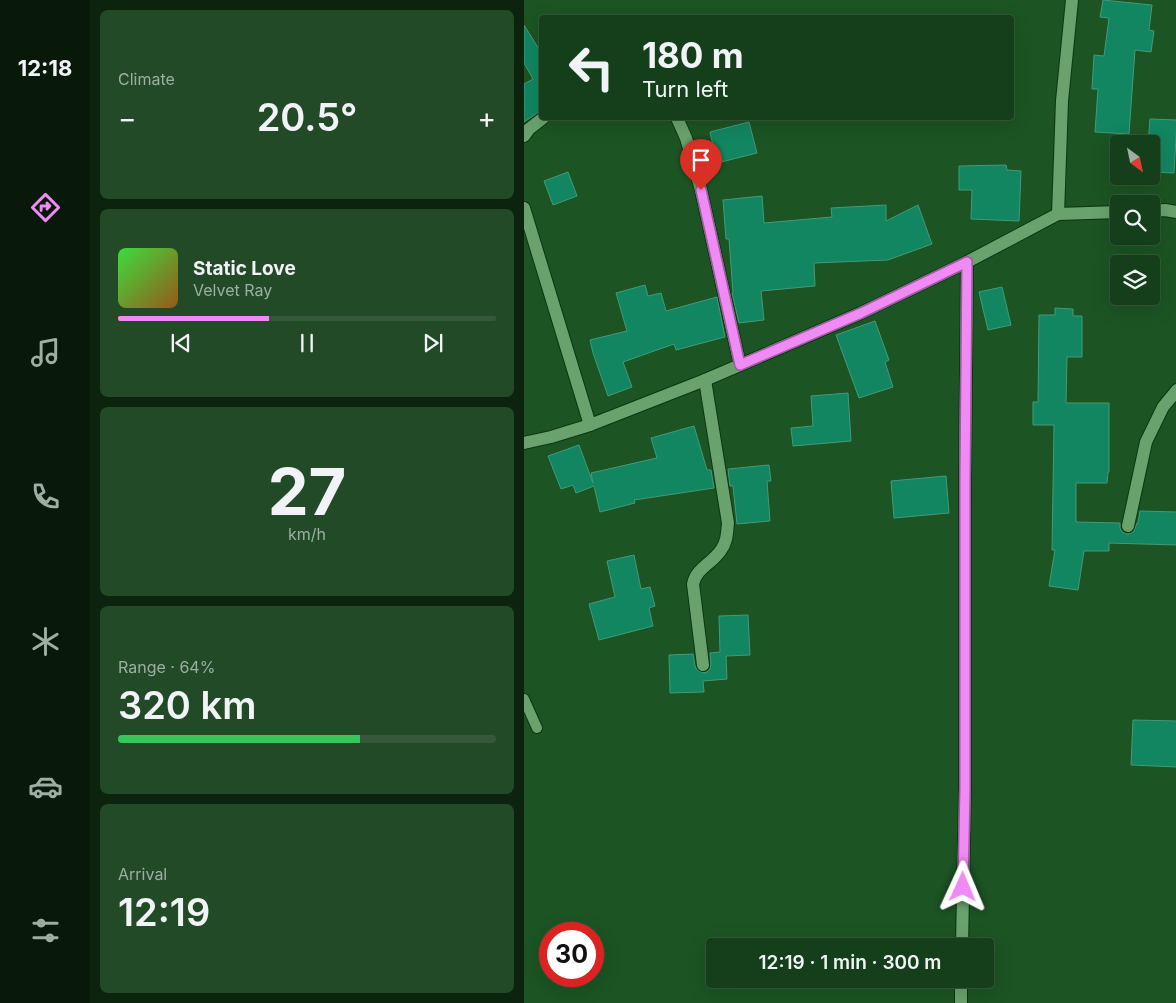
<!DOCTYPE html>
<meta charset="utf-8">
<style>
:root{--surface:#153f1a;--page:#224a27;--text:#f1f3f6;--muted:#9dafa2;--line:#345839;--accent:#f08bf5}
body{margin:0;font-family:Inter,sans-serif;background:var(--page);color:var(--text);height:100vh;display:flex;flex-direction:column;font-size:19px;white-space:nowrap}
*{box-sizing:border-box;margin:0}
p{font-size:16px;color:var(--muted)}
.icon{flex:none;width:28px;height:28px;fill:none;stroke:currentColor;stroke-width:2;stroke-linecap:round;stroke-linejoin:round}
.map{position:relative;flex:1;overflow:hidden}
.panel{display:flex;flex-direction:column;gap:10px;padding:10px;background:#0c230e;width:434px}
.panel>*{flex:none}
.banner{position:absolute;left:15px;top:15px;width:475px;height:105px;border-radius:5px;box-shadow:0 5px 20px #0002,0 0 0 1px var(--line);background:#153f1a;color:var(--text);overflow:hidden}
.needle{width:32px;rotate:147deg}
.tools{position:absolute;left:586px;top:135px;display:grid;gap:10px}
.tools a{display:grid;place-items:center;width:50px;height:50px;border-radius:5px;background:var(--surface);box-shadow:0 5px 20px #0002,0 0 0 1px var(--line);font-size:25px}
.speed{position:absolute;left:15px;top:922px;display:flex;gap:10px;font-size:25px;font-weight:700;text-align:center}
.speed>*{display:grid;place-content:center;width:65px;height:65px;border-radius:50%;background:var(--surface);box-shadow:0 5px 20px #0002,0 0 0 1px var(--line);line-height:1}
.speed .limit{border:8px solid #d22;background:#fff;color:#111}
.pin{position:absolute;display:grid;place-items:center;width:42px;height:42px;color:#fff;margin:-51px -21px;border-radius:50% 50% 50% 0;rotate:-45deg;box-shadow:0 0 5px #0007}
.pin .icon{rotate:45deg}
.me{position:absolute;width:55px;margin:-28px;rotate:1deg;stroke-linejoin:round;filter:drop-shadow(0 0 4px #0008)}
.turn{display:flex;align-items:center;gap:18px;height:105px;padding:0 20px;font-size:22px}
.turn .icon{width:65px;height:65px;stroke-width:2.5}
.turn b{display:block;font-size:35px;line-height:42px}
.big{font-size:38px;font-weight:600;line-height:1.1}
.panel .card{flex:1;display:flex;flex-direction:column;justify-content:center;gap:8px;min-width:0;padding:0 18px;border-radius:8px;background:var(--page)}
.panel .dial{align-items:center;gap:0}
.dial b{font-size:65px;line-height:1}
.song{display:flex;align-items:center;gap:15px}
.cover{width:60px;height:60px;border-radius:8px;background:linear-gradient(135deg,hsl(120 70% 55%),hsl(30 70% 35%))}
.played{height:5px;border-radius:2px;background:linear-gradient(90deg,var(--accent) 40%,var(--line) 40%)}
.keys{display:flex;justify-content:space-around;direction:ltr}
.heat{display:flex;justify-content:space-between;align-items:center;font-size:28px;direction:ltr}
.charge{height:8px;border-radius:4px;background:linear-gradient(90deg,#34c759 64%,var(--line) 0)}
.trip{position:absolute;left:182px;top:938px;width:288px;height:50px;border-radius:5px;background:var(--surface);box-shadow:0 5px 20px #0002,0 0 0 1px var(--line);font-weight:600;line-height:50px;text-align:center}
main{display:flex;flex:1;min-height:0}
.menu{display:flex;flex-direction:column;width:90px;justify-content:space-around;align-items:center;background:#08190a;color:var(--muted)}
.menu .icon{width:35px;height:35px}
.menu .active{color:var(--accent)}
.menu b{font-size:22px;color:var(--text)}
.map>svg:first-child{display:block}
</style>
<main>
<nav class="menu">
<b>12:18</b>
<svg class="icon active" aria-label="directions" viewBox="0 0 24 24"><path d="M12 3l9 9-9 9-9-9zM9 14v-3h6M13 9l2 2-2 2"/></svg>
<svg class="icon" aria-label="music" viewBox="0 0 24 24"><path d="M9 18V5l10-2v13"/><circle cx="6" cy="18" r="3"/><circle cx="16" cy="16" r="3"/></svg>
<svg class="icon" aria-label="phone" viewBox="0 0 24 24"><path d="M5 4h4l2 5-3 2q2 4 5 5l2-3 5 2v4C11 20 4 13 5 4z"/></svg>
<svg class="icon" aria-label="climate" viewBox="0 0 24 24"><path d="M12 3v18M4 7l16 10M4 17L20 7"/></svg>
<svg class="icon" aria-label="car" viewBox="0 0 24 24"><path d="M5 17H2v-5l4-1 3-4h7l3 4 3 1v5h-3M9 17h6M6 11h13"/><circle cx="7" cy="17" r="2"/><circle cx="17" cy="17" r="2"/></svg>
<svg class="icon" aria-label="filters" viewBox="0 0 24 24"><path d="M4 7h16M4 17h16"/><circle cx="9" cy="7" r="2"/><circle cx="15" cy="17" r="2"/></svg>
</nav>
<section class="panel">
<div class="card"><p>Climate</p>
<div class="heat"><a>−</a><b class="big">20.5°</b><a>+</a></div>
</div>
<div class="card">
<div class="song"><i class="cover"></i><div><b>Static Love</b><p>Velvet Ray</p></div></div>
<div class="played"></div>
<div class="keys"><svg class="icon" aria-label="previous" viewBox="0 0 24 24"><path d="M18 5L8 12l10 7zM5 5v14"/></svg><svg class="icon" aria-label="pause" viewBox="0 0 24 24"><path d="M8 5v14M16 5v14"/></svg><svg class="icon" aria-label="next" viewBox="0 0 24 24"><path d="M6 5l10 7-10 7zM19 5v14"/></svg></div>
</div>
<div class="card dial"><b>27</b><p>km/h</p></div>
<div class="card"><p>Range · 64%</p><b class="big">320 km</b><div class="charge"></div></div>
<div class="card"><p>Arrival</p><b class="big">12:19</b></div>
</section>
<div class="map">
<svg width="653" height="1003" viewBox="0 0 653 1003">
<rect width="100%" height="100%" fill="#1c5423"/>
<g fill="#128561" stroke="#449a79">
<polygon points="579,0 628,5 625,30 630,31 627,52 611,50 605,134 571,132 574,89 568,89 570,55 580,56 585,18 576,17"/>
<polygon points="0,25 18,54 18,110 0,122 0,84 9,79 0,63"/>
<polygon points="626,119 653,120 650,173 628,172 628,144 624,144"/>
<polygon points="225,122 233,153 193,163 186,132"/>
<polygon points="482,165 483,170 497,171 495,221 447,219 448,190 435,190 435,166"/>
<polygon points="44,172 53,196 29,205 20,181"/>
<polygon points="238,196 240,223 308,217 307,208 362,205 362,221 394,205 408,244 364,260 290,263 291,286 237,291 240,320 215,323 208,293 209,293 205,239 202,239 199,200"/>
<polygon points="121,285 124,296 137,293 142,311 193,297 201,337 152,350 150,344 99,362 108,387 84,396 69,353 66,340 103,331 92,293"/>
<polygon points="478,287 487,325 464,330 455,292"/>
<polygon points="531,308 549,309 549,316 558,316 558,357 543,357 542,403 585,403 585,472 584,472 583,483 552,483 552,522 596,523 596,528 598,532 602,534 606,534 610,531 613,523 614,523 616,511 653,512 653,545 585,543 585,551 560,551 554,590 525,586 531,550 528,550 530,425 509,425 509,402 514,402 515,315 531,315"/>
<polygon points="351,321 365,360 361,362 369,387 335,398 312,335"/>
<polygon points="324,393 327,441 269,446 267,428 289,426 287,396"/>
<polygon points="170,426 183,470 187,470 190,488 110,500 111,503 76,512 70,486 52,493 49,485 37,489 24,456 55,445 69,483 67,473 133,458 127,438"/>
<polygon points="245,465 247,481 243,481 246,521 213,524 209,486 206,486 204,469"/>
<polygon points="422,476 425,513 370,518 367,481"/>
<polygon points="110,555 117,589 126,587 131,606 125,608 129,626 75,640 65,604 91,597 83,561"/>
<polygon points="224,615 226,655 202,656 203,679 179,681 180,692 146,693 145,655 169,654 171,666 173,670 180,673 183,672 186,669 187,664 186,653 196,652 195,616"/>
<polygon points="609,720 653,721 653,767 607,765"/>
</g>
<g fill="none" stroke-linecap="round" stroke-linejoin="round">
<g stroke="#0c3712" stroke-width="12">
<polyline id="lane" points="0,699 13,728"/>
</g>
<g stroke="#0c3712" stroke-width="14">
<g id="street">
<polyline points="548,0 538,101 534,214 595,212"/>
<polyline points="153,118 162,138 177,190 216,365"/>
<polyline points="0,136 5,129 19,118"/>
<polyline points="0,208 66,425"/>
<polyline points="628,211 641,210 653,212"/>
<polyline points="0,443 27,437 66,425 181,380 337,313 443,262 534,214"/>
<polyline points="604,526 622,442 639,407 653,390"/>
<path d="M179 665 169 584C172 568 189 563 197 550 203 542 203 533 204 523L181 380"/>
<polyline points="438,946 441,788 441,479 443,262"/>
<polyline points="437,1003 437,979"/>
</g>
</g>
<use href="#lane" stroke="#6aa26d" stroke-width="10"/>
<use href="#street" stroke="#6aa26d" stroke-width="12"/>
</g>
<g fill="none" stroke-linecap="round" stroke-linejoin="round">
<g stroke="#9c5a9f" stroke-width="12">
<polyline id="route" points="177,190 216,365 337,313 443,262 441,479 441,788 439,887"/>
</g>
<use href="#route" stroke="#f08bf5" stroke-width="9"/>
</g>
</svg>
<div class="tools">
<a><svg class="needle" viewBox="-14 -14 28 28"><path d="M0-13l5 13h-10z" fill="#e53935"/><path d="M0 13l5-13h-10z" fill="#9dafa2"/></svg></a>
<a><svg class="icon" aria-label="search" viewBox="0 0 24 24"><circle cx="10" cy="10" r="6"/><path d="M15 15l6 6"/></svg></a>
<a><svg class="icon" aria-label="layers" viewBox="0 0 24 24"><path d="M12 4l9 5-9 5-9-5zM3 14l9 5 9-5"/></svg></a>
</div>
<div class="speed"><div class="limit">30</div></div>
<div class="pin" style="left:177px;top:190px;background:#d93025"><svg class="icon" aria-label="arrive" viewBox="0 0 24 24"><path d="M6 21V4h12l-3 4 3 4H6"/></svg></div>
<svg class="me" style="left:439px;top:887px" viewBox="-20 -20 40 40"><path d="M0-17L14 15 0 8-14 15z" fill="#f08bf5" stroke="#fff" stroke-width="4"/></svg>
<div class="trip">12:19 · 1 min · 300 m</div>
<div class="banner">
<div class="turn"><svg class="icon" aria-label="left" viewBox="0 0 24 24"><path d="M17 20v-9H6M10 6l-5 5 5 5"/></svg><div><b>180 m</b>Turn left</div></div>
</div>
</div>
</main>
